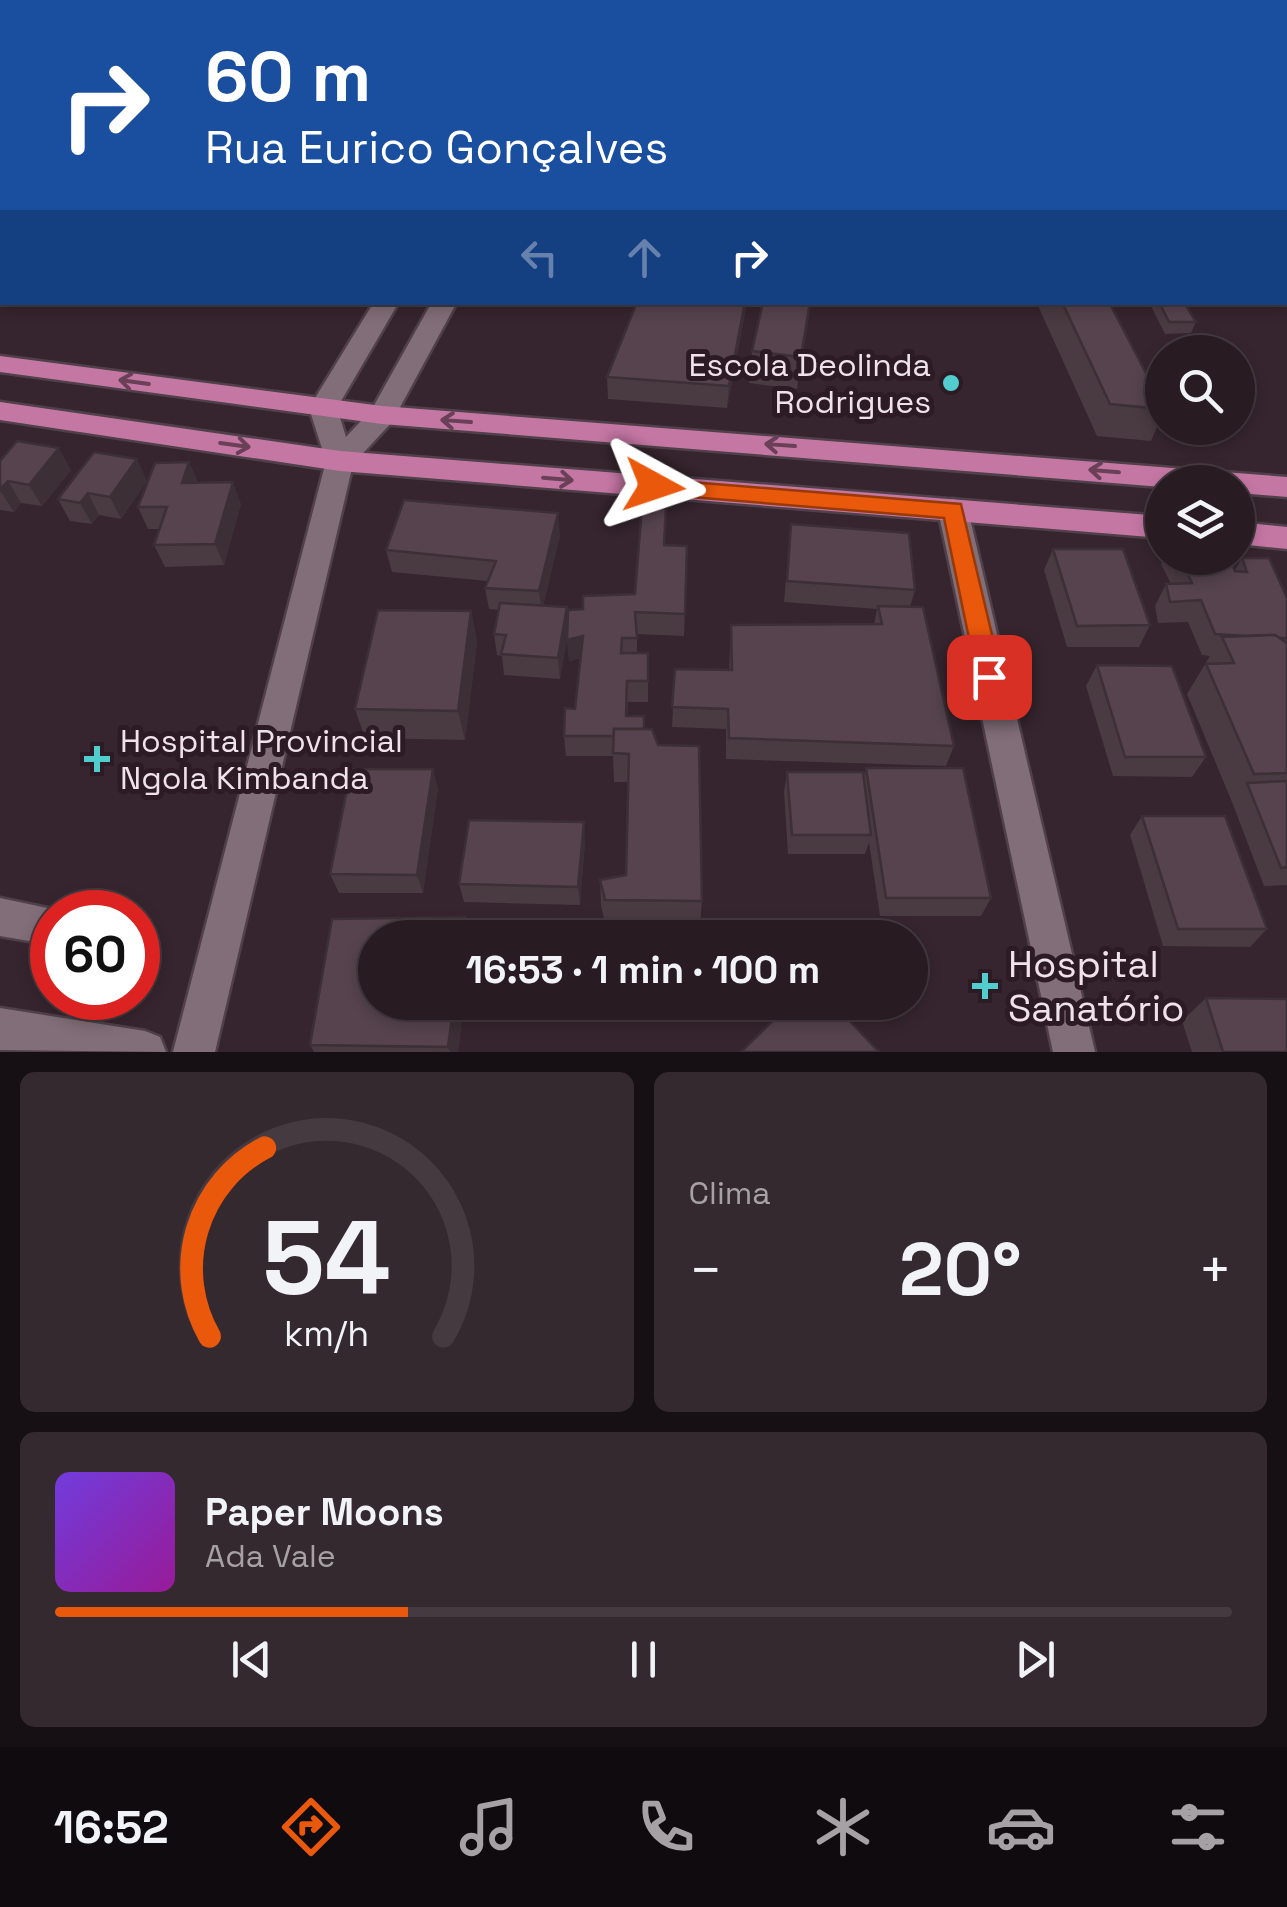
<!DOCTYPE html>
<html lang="pt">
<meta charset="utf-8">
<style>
:root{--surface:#281c22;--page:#34292f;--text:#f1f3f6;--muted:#a5a1a5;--line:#443a40;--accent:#ea580c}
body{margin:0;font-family:"Space Grotesk",sans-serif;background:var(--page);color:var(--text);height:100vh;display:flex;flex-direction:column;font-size:38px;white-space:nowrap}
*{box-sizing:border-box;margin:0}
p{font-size:32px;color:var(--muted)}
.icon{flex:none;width:55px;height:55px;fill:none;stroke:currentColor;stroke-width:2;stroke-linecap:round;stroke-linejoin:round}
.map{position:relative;height:1052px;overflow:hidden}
.side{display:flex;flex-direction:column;gap:20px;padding:20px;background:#160f13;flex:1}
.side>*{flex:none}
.banner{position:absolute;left:0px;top:0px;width:1288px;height:305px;box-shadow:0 5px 15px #0003,0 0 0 2px var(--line);background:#1a4fa0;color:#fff;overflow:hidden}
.tools{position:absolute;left:1145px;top:335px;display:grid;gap:20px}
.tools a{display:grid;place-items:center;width:110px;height:110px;border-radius:50%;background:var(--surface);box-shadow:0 5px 15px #0003,0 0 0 2px var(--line);font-size:50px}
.speed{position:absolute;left:30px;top:890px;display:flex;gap:20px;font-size:50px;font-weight:700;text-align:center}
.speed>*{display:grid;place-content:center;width:130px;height:130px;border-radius:50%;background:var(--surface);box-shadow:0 5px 15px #0003,0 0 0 2px var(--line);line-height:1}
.speed .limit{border:15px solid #d22;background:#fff;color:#111}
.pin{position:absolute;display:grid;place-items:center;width:85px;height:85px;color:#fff;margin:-42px;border-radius:20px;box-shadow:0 5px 15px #0006}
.me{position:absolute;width:110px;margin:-55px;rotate:95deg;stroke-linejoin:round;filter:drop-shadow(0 0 8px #0008)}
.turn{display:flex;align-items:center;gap:35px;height:210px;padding:0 40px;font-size:45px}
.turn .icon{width:130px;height:130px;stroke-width:2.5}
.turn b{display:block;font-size:70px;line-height:85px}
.lanes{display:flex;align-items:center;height:95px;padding:0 40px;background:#0003;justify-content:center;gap:50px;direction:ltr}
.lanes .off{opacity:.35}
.big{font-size:75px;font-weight:600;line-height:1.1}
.side .tile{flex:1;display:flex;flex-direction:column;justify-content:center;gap:15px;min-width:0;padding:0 35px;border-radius:15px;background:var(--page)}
.side .dial{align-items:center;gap:0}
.dial svg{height:260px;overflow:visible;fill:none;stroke:var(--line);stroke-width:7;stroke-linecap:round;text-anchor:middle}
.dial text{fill:var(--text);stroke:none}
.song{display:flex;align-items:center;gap:30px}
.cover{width:120px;height:120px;border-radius:15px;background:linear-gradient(135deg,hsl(260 70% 55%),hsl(300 70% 35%))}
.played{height:10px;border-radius:5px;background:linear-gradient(90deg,var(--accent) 30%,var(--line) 30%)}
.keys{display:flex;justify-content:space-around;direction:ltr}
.heat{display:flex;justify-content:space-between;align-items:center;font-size:55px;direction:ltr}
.side .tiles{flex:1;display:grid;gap:20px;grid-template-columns:1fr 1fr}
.tile:last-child{grid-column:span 2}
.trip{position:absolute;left:358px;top:920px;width:570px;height:100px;border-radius:50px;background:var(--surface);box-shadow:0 5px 15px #0003,0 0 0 2px var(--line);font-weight:600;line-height:100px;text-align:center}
.tab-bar{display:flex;height:160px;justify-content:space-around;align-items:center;background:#100b0e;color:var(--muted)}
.tab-bar .icon{width:70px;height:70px}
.tab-bar .on{color:var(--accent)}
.tab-bar b{font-size:45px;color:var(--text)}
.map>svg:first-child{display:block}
</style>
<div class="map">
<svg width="1287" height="1052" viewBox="0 0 1287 1052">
<rect width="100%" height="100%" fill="#36252e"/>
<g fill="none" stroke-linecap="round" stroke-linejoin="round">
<g stroke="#4f4049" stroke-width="5">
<g id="minor">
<polygon points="229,0 263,0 265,2 231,2"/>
<polygon points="1131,0 1149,0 1150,2 1133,2"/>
<polygon points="1285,89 1287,90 1287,103 1285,102"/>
<rect x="1285" y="238" width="2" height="17"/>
<polygon points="374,302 399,302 337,408 346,437 372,409 432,302 457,302 392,422 353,464 215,1052 173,1052 326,461 309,408"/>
<polygon points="953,499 963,502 968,510 1095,1052 1053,1052 938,510 943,502"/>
<polygon points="0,898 66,912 52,912 52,945 0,936"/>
<polygon points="0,1008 145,1031 160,1037 166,1052 0,1050"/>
</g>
</g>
<g stroke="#4f4049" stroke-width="5">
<g id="major">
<polygon points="0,356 382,406 1287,477 1287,497 1238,493 1238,482 1162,482 1162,487 382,424 0,372"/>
<polygon points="0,402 340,451 1162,516 1162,538 340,471 0,420"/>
<polygon points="1238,522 1287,527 1287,549 1238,544"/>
</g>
</g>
<use href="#minor" fill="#826e78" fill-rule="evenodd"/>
<use href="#major" fill="#c577a4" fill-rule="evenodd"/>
</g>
<g fill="#4a3a42">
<polygon points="65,0 62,2 2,2 2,26 0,25 0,1"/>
<polygon points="292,0 365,0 366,2 312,2"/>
<polygon points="844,0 925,0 924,2 843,2"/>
<polygon points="1173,0 1219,0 1218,2 1173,2"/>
<polygon points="1222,0 1287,0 1287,70 1285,70 1285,2 1256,2 1246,1 1246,2 1221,2"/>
<polygon points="637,302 747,302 727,408 608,399 607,377"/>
<polygon points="811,302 797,389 749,383 752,351"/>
<polygon points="1041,302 1109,302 1162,404 1162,415 1151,441 1097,436 1039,308"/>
<polygon points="1149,302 1184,302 1196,322 1191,333 1165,334"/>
<polygon points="0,461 71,470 42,506 21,503 14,512 0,510"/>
<polygon points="189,462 198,483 241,504 224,565 165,567 154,545 160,529 148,529 138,507"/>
<polygon points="147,481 121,519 99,515 92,524 70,521 58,499"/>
<polygon points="791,524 915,590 910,607 954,746 946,766 726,759 726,729 672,727 675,669 729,670 731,625 874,625 877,609 784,602"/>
<polygon points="560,535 543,606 568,620 583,609 635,594 664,545 687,546 684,636 637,634 637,653 648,653 648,702 628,702 627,716 644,729 702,901 700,927 606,926 601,906 600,880 626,875 629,782 614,782 613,756 566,756 564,736 575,709 581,658 569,661 567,637 560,679 504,675 502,656 497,655 494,634 499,610 489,609 485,588 488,581 392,572 386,550"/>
<polygon points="1053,549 1150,625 1139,647 1067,647 1044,570"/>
<polygon points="1165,558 1229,558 1235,570 1242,558 1287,598 1287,885 1264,886 1232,802 1187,694 1210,656 1202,655 1188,622 1158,623 1155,606 1166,584 1171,584 1161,564"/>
<polygon points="471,611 477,642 465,740 365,738 355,709"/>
<polygon points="1097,665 1206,757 1192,777 1113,776 1086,686"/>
<polygon points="866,768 991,898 981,916 880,916 869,842 865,854 788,854 784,792 787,772 863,778"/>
<polygon points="438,788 423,893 339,893 330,874"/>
<polygon points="1142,816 1267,929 1250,947 1163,946 1130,835"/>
<polygon points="585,841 580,905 464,902 459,884"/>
<polygon points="1206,998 1287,1052 1192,1052 1182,1021"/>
<polygon points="375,1002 464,1002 458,1052 314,1052 310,1045"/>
</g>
<g fill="#3c2f36">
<polygon points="29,0 65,0 62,2 25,2"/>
<polygon points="745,302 747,302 727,408 729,386"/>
<polygon points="810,302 811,302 797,389 801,357"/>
<polygon points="59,448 71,470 42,506 29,485"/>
<polygon points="137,459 147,481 121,519 110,497"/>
<polygon points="189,462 198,484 182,483"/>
<polygon points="8,481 21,503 14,512 0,490"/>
<polygon points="233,482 241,504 224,565 215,544"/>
<polygon points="88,493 99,515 92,524 80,503"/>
<polygon points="558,513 560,535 542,612 539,591"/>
<polygon points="567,607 569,629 560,679 558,658"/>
<polygon points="471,611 477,642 465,740 458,711"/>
<polygon points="583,636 584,657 569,661 567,640"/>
<polygon points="433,769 438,788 423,893 417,875"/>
<polygon points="584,822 585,841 580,905 578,887"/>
<polygon points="465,917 470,938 462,938"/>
<polygon points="454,1002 464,1002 458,1052 450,1052 448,1047"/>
</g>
<g fill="#56434d" stroke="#3c2f36" stroke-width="2.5">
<polygon points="1,0 29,0 25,2 2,2 2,7 0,7"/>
<rect x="1223" y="0" width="23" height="2"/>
<rect x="1285" y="9" width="2" height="40"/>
<polygon points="637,302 745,302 729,386 607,377"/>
<polygon points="763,302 810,302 801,357 752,351"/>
<polygon points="1062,302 1109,302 1162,404 1162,409 1110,404"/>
<polygon points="1159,302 1184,302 1196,322 1169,322"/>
<polygon points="17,441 59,448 29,485 8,481 0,490 0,461"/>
<polygon points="94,452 137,459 110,497 88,493 80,503 58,499"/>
<polygon points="189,462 182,483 233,482 215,544 154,545 167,507 138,507 155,463"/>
<polygon points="404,500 558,513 539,591 485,588 496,561 386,550"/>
<polygon points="642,506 666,507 664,545 687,546 685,614 635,612 637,638 622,638 621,653 648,653 648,681 627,681 626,716 644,716 644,729 614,729 614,736 564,736 565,708 575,709 583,636 567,640 568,610 583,609 583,596 635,594"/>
<polygon points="791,524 909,533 915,590 787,581"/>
<polygon points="1053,549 1123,549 1150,625 1077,626"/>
<polygon points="1180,558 1229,558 1235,571 1247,572 1242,558 1269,558 1287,598 1287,638 1280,638 1275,635 1245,636 1215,634 1201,600 1170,602 1166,584 1192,583"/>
<polygon points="500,603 567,607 558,658 501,654 506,635 494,634"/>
<polygon points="878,606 923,607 954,746 729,738 728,709 672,707 675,669 732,670 731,625 882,624"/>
<polygon points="378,610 471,611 458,711 355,709"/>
<polygon points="1275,635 1287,643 1287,773 1254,774 1206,664 1234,663 1222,637"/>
<polygon points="1097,665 1172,666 1206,757 1125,757"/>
<polygon points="614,729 652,729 658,745 699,746 702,901 605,900 600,880 626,875 629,754 613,753"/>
<polygon points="866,768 963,768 991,898 886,898"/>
<polygon points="351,769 433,769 417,875 330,874"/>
<polygon points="787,772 863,772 871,835 792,835"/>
<polygon points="1287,781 1287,867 1281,868 1247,783"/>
<polygon points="1142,816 1225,816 1267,929 1178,929"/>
<polygon points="469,820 584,822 578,887 459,884"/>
<polygon points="465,917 462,938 375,938 375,1002 454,1002 448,1047 310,1045 332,919"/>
<polygon points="1206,998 1287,999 1287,1052 1223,1052"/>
<polygon points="792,1002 832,1002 879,1052 741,1052"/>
</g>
<defs><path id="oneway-shaft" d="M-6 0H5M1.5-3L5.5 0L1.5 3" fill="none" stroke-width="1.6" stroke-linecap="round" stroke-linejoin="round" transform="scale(2.5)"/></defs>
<g stroke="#694057">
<use href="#oneway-shaft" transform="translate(134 382) rotate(-172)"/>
<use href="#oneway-shaft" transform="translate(456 421) rotate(-176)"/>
<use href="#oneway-shaft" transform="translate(235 445) rotate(8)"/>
<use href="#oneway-shaft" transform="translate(780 445) rotate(-176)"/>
<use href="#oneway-shaft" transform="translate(1104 471) rotate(-175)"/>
<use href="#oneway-shaft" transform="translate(558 479) rotate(5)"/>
</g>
<polygon fill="#ea580c" stroke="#983908" stroke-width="2.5" points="654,479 961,504 1002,677 998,684 980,684 977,677 944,518 654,494 642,486"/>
<g fill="#52cdcd" stroke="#2c1b24" stroke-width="4">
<circle cx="951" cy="383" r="10"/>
<path d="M92 744h10v10h10v10h-10v10h-10v-10h-10v-10h10z"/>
<path d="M980 971h10v10h10v10h-10v10h-10v-10h-10v-10h10z"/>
</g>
<g text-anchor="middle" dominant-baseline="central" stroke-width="10" stroke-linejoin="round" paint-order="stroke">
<g font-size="32" fill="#efe3e9" stroke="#2c1b24" text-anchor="end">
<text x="931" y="365">Escola Deolinda<tspan x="931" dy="37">Rodrigues</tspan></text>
<text x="120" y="741" text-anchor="start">Hospital Provincial<tspan x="120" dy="37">Ngola Kimbanda</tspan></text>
</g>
<g font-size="38" fill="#efe3e9" stroke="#2c1b24" text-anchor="start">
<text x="1008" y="964">Hospital<tspan x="1008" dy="44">Sanatório</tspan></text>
</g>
</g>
</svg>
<div class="tools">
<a><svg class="icon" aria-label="search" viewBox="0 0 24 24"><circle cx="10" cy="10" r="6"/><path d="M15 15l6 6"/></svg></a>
<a><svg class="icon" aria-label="layers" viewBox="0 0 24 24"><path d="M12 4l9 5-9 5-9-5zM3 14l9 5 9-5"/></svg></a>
</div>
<div class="speed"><div class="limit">60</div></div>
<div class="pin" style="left:989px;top:677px;background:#d93025"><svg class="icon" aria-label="arrive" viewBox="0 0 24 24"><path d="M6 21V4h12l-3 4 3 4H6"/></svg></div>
<svg class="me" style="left:654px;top:486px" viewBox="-20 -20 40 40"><path d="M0-17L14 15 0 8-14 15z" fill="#ea580c" stroke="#fff" stroke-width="4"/></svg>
<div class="trip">16:53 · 1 min · 100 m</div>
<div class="banner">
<div class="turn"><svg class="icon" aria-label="right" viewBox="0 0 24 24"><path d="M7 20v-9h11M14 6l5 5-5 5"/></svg><div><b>60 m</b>Rua Eurico Gonçalves</div></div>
<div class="lanes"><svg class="icon off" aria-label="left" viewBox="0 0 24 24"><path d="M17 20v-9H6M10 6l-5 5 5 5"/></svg><svg class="icon off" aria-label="ahead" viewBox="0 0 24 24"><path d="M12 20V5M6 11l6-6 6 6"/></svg><svg class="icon" aria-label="right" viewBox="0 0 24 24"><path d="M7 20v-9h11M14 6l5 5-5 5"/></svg></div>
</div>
</div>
<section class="side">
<div class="tiles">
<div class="tile dial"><svg viewBox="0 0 100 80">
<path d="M14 69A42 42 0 1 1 86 69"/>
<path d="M14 69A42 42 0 0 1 31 11" stroke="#ea580c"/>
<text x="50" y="56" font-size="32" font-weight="700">54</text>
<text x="50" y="72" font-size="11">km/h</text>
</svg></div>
<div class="tile"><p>Clima</p>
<div class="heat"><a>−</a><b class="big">20°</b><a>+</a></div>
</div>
<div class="tile">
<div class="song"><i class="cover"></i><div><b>Paper Moons</b><p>Ada Vale</p></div></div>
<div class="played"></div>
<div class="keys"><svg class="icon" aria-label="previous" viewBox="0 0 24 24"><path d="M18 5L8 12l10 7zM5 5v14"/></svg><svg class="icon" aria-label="pause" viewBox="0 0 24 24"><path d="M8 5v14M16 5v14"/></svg><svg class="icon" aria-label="next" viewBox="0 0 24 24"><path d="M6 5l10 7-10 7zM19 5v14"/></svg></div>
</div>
</div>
</section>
<nav class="tab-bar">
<b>16:52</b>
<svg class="icon on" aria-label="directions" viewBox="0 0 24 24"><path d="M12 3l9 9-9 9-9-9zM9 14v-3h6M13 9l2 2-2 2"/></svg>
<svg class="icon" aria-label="music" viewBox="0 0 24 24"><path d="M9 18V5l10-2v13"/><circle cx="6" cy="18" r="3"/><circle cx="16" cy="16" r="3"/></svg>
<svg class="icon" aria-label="phone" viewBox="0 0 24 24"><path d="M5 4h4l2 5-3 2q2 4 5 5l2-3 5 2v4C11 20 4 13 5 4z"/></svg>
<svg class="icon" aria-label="climate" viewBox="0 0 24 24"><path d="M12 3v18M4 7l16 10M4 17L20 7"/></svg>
<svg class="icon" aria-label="car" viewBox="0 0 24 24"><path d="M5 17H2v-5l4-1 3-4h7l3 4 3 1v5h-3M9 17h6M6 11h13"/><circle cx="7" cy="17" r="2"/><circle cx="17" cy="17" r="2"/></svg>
<svg class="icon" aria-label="filters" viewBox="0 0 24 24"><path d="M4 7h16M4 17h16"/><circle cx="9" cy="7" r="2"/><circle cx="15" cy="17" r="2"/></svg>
</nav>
